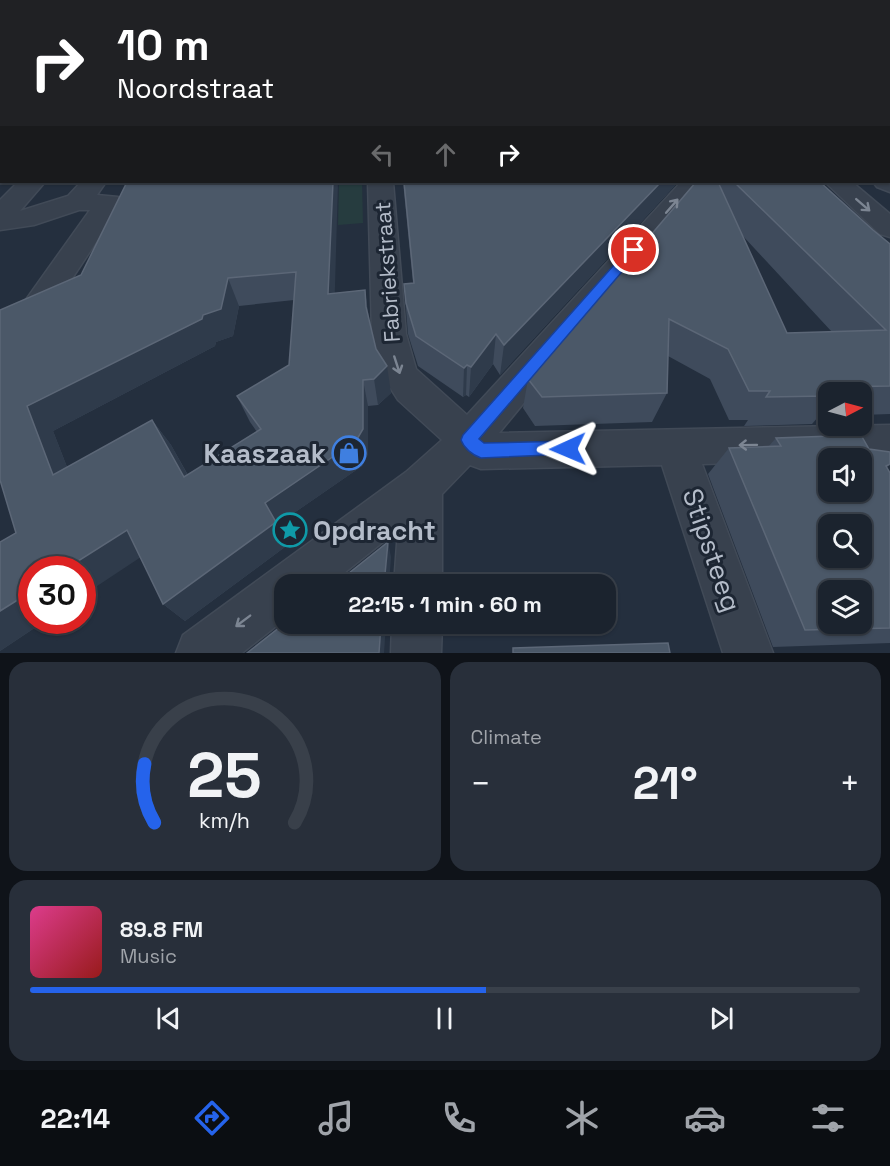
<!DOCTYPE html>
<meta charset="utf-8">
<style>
:root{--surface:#1b232e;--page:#282f3a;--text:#f1f3f6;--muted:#a0a4aa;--line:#39404a;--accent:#2563eb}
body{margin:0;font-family:"Space Grotesk",sans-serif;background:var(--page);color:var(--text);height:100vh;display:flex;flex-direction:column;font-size:22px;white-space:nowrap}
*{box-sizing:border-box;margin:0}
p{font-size:20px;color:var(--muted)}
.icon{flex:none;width:33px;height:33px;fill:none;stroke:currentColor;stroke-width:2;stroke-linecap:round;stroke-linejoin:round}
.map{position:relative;height:653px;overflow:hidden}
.drawer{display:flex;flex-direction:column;gap:9px;padding:9px;background:#0f1319;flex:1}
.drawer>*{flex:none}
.top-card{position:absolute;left:0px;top:0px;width:891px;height:183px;box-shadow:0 2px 4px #0004,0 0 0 2px var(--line);background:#202124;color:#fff;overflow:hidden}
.needle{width:39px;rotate:84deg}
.tools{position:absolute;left:818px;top:382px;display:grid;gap:12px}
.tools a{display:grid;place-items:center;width:54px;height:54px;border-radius:12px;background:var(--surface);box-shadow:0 2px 4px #0004,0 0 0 2px var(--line);font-size:30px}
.speed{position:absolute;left:18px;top:556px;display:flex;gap:12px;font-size:30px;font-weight:700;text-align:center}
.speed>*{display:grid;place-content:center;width:78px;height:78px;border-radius:50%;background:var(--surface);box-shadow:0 2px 4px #0004,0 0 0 2px var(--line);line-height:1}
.speed .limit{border:9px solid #d22;background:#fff;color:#111}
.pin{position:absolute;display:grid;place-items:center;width:51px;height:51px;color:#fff;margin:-26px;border:3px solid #fff;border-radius:50%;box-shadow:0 2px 6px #0007}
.me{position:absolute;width:66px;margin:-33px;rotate:269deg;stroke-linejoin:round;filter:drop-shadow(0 0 4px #0008)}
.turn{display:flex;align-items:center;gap:21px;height:126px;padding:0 18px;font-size:27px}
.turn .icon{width:78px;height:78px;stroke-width:2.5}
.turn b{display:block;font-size:42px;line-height:51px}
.lanes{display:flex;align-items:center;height:57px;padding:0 18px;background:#0003;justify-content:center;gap:30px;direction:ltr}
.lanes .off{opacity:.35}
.big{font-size:45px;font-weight:700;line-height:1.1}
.drawer .tile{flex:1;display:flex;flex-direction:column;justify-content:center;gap:9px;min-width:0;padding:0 21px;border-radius:18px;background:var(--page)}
.drawer .dial{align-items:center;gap:0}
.dial svg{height:156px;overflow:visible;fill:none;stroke:var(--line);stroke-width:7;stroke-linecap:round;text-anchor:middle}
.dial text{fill:var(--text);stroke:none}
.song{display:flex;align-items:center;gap:18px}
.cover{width:72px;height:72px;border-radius:9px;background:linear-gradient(135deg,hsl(330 70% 55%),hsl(0 70% 35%))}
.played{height:6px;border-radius:3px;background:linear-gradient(90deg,var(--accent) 55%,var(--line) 55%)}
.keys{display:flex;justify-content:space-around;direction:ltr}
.heat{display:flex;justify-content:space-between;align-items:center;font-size:33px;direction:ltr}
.drawer .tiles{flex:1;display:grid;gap:9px;grid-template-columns:1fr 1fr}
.tile:last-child{grid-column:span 2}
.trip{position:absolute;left:274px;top:574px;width:342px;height:60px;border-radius:18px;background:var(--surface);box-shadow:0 2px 4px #0004,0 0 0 2px var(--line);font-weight:700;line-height:60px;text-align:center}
.tab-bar{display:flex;height:96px;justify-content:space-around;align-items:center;background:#0b0e12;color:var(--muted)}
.tab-bar .icon{width:42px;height:42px}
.tab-bar .current{color:var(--accent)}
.tab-bar b{font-size:27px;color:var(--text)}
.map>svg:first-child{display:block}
</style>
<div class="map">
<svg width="890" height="653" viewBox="0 0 890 653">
<rect width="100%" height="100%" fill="#242f3e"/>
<polygon fill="#263c3f" points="339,182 362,182 363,223 338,225"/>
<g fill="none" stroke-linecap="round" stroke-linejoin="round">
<g stroke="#414a57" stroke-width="3">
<g id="minor">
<rect x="371" y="0" width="16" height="2"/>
<polygon points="717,0 733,0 733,2 718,2"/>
<polygon points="754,0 770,0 770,2 755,2"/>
<rect x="0" y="124" width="2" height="14"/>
<rect x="0" y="158" width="2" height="14"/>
<polygon points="890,175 890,192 877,187 873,182 890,182"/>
<polygon points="18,182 45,182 20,211 68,196 81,182 106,182 97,195 118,197 122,203 42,324 0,341 0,316 20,308 90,210 79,210 34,225 0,230 0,200"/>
<polygon points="368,182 393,182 406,334 416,369 467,415 681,182 706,182 499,433 890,425 890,459 702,464 773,653 723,653 662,465 481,469 470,465 442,494 442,585 394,585 398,530 329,585 285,585 285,619 242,653 176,653 183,635 406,472 442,440 398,400 382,375 372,334"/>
<polygon points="825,182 852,182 890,214 890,237 880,234"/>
<polygon points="392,624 442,624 441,653 391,653"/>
</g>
</g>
<use href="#minor" fill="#38414e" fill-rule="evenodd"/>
</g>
<g fill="#3f4b5c" fill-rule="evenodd">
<polygon points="0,0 193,0 191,2 2,2 2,119 0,119"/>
<polygon points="383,0 701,0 701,2 384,2"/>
<polygon points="833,0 890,0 890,110 890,2 832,2"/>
<path d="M127 182 335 293 365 290 369 323 376 349 391 393 378 405 368 406V454L362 466 278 524 289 544 185 621 163 604 140 557 32 621H45L0 651 16 533ZM294 300 289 365 237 396 250 422 257 432 188 475 171 445 152 420 67 467 53 431 215 346 216 342 233 336 239 306Z"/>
<polygon points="403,182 678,182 500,375 493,364 469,397 466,395 463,397 418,366 408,334 404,284 413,283"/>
<path d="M696 182H820L873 230 890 244V414L861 415V393H828V416H819L812 424 744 426 748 420H729L710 379 668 356 667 393 652 422 535 426 523 408 528 379ZM742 235 832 332 787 333Z"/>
<polygon points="776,438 890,452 890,465 887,467 890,473 890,643 773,647 708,474 729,448 768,447"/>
</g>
<g fill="#2f3b4b">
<polygon points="167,0 193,0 191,2 165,2"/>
<polygon points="2,88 2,109 0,107 0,89"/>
<polygon points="333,182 338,182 334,321 328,294"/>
<polygon points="661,182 678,182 500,375 504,345"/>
<polygon points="228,278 239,306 233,336 216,342 215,346 53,431 79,498 53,475 27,406 203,315"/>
<polygon points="365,290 369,318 370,335 366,307"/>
<polygon points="496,334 493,364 469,397 471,367"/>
<polygon points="467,365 466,395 463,397 464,368"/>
<polygon points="387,366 391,393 378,405 374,379"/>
<polygon points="363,380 368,406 368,454 362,466 278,524 289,544 185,621 163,604 265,503"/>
<polygon points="152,420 171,445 202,501 184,477"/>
<polygon points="127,530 150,551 82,596 82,570 64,570"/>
<polygon points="388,542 391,557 389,585 384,585"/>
<polygon points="32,591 32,621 45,621 0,651 0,611"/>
<polygon points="381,624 386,624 384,653 379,653"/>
</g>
<g fill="#4b5868" stroke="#5c6777" stroke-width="1.5" fill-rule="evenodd">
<polygon points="0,0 167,0 165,2 2,2 2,88 0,89"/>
<polygon points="236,0 340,0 340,2 235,2"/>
<polygon points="384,0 651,0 652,2 384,2"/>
<polygon points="866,0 890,0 890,17 890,2 868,2"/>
<path d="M127 182H333L328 294 365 290 366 307 376 349 387 366 374 379 363 380V429L356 441 265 503 276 522 163 604 127 530 64 570H32V591L0 611V542L16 533 0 480V310L81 275ZM296 272 289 365 237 396 261 429 184 477 152 420 53 475 27 406 202 319 203 315 221 309 228 278Z"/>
<polygon points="404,182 661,182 504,345 496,334 471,367 467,365 464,368 416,336 406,303 404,284 414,283"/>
<polygon points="696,182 718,182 787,333 886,330 734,182 820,182 873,230 890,244 890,386 833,387 837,393 828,393 828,396 766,397 770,391 749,391 728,349 669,319 667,393 542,397 528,379"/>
<path d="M861 435 869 449 890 452V464L886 466 890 473V628L805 630 729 448 781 446 776 438ZM828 459H861V492H828ZM828 525H861V558H828ZM828 591H861V624H828Z"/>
<polygon points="388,542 384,585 334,585"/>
<polygon points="285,623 381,624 379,653 247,653"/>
<polygon points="668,643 670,653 513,653 513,648"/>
</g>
<defs><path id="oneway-shaft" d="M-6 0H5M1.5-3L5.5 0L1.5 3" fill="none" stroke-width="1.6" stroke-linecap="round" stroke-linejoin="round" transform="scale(1.5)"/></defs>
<g stroke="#7c8592">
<use href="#oneway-shaft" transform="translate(863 205) rotate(41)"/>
<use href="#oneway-shaft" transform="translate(672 206) rotate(-49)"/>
<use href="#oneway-shaft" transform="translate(397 365) rotate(72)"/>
<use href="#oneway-shaft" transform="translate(748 445) rotate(179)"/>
<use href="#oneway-shaft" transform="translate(243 621) rotate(143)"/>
</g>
<path fill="#2563eb" stroke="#184099" stroke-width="1.5" d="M634 246 640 250 638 253 479 439 484 443 568 441 573 444 576 449 573 454 481 458C472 455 464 448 461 440L463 435 629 248Z"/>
<defs>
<g id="shop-ring" transform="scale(1.725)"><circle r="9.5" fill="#1d2633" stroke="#3f7fe0" stroke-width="1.5"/><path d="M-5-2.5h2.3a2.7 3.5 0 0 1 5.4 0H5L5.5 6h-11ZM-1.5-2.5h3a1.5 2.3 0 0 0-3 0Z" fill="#3f7fe0"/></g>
<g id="sight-ring" transform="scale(1.725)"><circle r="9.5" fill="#1d2633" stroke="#0f9aa8" stroke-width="1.5"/><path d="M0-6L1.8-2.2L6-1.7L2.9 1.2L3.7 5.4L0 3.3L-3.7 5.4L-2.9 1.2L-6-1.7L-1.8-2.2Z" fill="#0f9aa8"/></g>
</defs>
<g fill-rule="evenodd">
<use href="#shop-ring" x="349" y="453"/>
<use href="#sight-ring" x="290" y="530"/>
</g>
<g text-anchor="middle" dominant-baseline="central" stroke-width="6" stroke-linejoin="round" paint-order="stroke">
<g font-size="22" fill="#b4bcc9" stroke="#1d2633">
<text transform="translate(387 272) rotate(-94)">Fabriekstraat</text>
</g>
<g font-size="27" font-weight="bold" fill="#b4bcc9" stroke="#1d2633" text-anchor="end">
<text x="326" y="453">Kaaszaak</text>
<text x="313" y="530" text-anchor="start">Opdracht</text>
</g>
<g font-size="27" fill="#b4bcc9" stroke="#1d2633">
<text transform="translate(712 550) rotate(71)">Stipsteeg</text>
</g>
</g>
</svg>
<div class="tools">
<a><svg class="needle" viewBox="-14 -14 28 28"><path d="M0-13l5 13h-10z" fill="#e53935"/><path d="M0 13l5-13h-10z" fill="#a0a4aa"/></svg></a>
<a><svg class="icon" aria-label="sound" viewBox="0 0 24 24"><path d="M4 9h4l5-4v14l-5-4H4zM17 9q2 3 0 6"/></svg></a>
<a><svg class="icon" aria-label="search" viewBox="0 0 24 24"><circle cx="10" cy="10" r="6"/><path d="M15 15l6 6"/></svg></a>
<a><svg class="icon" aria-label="layers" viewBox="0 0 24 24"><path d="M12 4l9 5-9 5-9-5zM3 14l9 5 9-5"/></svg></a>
</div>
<div class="speed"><div class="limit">30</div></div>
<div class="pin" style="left:634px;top:250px;background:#d93025"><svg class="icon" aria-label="arrive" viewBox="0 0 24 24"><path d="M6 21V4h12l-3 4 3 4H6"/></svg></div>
<svg class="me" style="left:568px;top:449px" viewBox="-20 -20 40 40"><path d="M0-17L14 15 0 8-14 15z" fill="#2563eb" stroke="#fff" stroke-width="4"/></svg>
<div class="trip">22:15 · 1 min · 60 m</div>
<div class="top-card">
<div class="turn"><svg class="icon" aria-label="right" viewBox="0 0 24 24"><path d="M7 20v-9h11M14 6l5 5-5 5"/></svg><div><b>10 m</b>Noordstraat</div></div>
<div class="lanes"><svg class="icon off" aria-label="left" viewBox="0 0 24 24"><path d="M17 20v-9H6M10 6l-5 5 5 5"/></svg><svg class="icon off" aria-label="ahead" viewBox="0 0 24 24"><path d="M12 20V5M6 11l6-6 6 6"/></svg><svg class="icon" aria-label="right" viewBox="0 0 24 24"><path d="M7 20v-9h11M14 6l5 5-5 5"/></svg></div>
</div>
</div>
<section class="drawer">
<div class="tiles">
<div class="tile dial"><svg viewBox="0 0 100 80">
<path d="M14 69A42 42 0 1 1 86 69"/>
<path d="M14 69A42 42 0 0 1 9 39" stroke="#2563eb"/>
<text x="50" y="56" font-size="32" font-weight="700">25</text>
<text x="50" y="72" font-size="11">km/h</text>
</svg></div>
<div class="tile"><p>Climate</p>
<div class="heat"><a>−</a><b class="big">21°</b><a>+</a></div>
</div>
<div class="tile">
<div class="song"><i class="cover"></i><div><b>89.8 FM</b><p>Music</p></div></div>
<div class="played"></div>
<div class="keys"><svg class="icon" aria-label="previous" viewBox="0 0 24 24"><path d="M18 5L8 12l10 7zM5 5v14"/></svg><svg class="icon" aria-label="pause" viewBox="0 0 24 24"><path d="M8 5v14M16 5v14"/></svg><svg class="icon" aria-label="next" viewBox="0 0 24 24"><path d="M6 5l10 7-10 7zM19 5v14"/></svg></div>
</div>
</div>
</section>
<nav class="tab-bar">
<b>22:14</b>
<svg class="icon current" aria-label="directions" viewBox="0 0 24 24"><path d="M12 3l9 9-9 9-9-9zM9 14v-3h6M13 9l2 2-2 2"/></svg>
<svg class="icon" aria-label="music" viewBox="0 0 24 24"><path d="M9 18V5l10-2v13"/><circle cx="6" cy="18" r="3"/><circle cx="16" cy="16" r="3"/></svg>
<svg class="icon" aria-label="phone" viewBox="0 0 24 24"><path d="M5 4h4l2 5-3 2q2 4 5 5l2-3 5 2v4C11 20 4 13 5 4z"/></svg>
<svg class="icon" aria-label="climate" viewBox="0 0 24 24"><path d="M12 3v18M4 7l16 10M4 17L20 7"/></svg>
<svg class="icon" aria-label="car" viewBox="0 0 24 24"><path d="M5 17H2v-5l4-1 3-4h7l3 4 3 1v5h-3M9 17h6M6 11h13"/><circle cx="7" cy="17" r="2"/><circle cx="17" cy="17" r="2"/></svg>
<svg class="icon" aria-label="filters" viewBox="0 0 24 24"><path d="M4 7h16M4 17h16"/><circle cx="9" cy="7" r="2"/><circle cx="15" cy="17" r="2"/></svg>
</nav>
